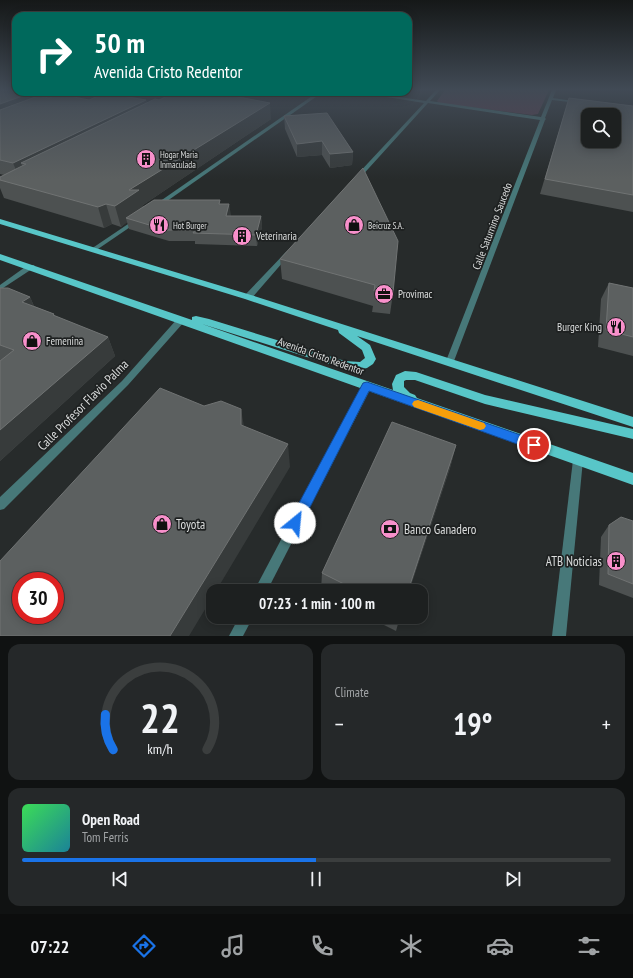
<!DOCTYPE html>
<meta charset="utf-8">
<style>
:root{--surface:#1d2020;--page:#252829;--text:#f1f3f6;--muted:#a0a3a5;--line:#3b3e3e;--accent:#1a73e8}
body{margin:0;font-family:"PT Sans Narrow",sans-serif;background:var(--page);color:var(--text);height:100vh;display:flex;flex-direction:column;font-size:15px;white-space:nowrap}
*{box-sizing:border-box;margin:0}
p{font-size:13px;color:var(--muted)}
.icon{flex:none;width:22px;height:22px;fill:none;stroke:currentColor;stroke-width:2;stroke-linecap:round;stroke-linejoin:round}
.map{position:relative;height:636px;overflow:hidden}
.side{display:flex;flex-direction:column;gap:8px;padding:8px;background:#101212;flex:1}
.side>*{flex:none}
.hud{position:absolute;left:12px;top:12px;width:400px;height:84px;border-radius:12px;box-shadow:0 2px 10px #0003,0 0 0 1px var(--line);background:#00695c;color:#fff;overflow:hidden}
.controls{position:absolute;left:581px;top:108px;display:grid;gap:8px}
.controls a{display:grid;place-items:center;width:40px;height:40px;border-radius:8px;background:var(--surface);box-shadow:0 2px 10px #0003,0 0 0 1px var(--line);font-size:20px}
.speed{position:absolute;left:12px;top:572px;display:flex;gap:8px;font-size:20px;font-weight:700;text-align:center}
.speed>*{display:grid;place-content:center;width:52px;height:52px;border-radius:50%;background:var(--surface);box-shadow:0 2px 10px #0003,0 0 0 1px var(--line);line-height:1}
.speed .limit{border:6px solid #d22;background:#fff;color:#111}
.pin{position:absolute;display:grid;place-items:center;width:34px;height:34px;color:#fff;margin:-17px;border:2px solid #fff;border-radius:50%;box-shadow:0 1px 4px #0007}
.me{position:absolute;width:44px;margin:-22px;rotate:28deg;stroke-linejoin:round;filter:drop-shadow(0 0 3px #0008)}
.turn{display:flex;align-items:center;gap:14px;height:84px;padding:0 16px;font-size:18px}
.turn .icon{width:52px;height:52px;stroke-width:2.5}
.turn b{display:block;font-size:28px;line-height:34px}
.big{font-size:30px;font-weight:700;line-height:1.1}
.side .card{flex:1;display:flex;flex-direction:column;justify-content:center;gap:6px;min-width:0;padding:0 14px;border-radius:12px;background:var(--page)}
.side .dial{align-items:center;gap:0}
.dial svg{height:104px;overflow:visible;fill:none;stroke:var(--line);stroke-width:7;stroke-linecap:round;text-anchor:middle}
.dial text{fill:var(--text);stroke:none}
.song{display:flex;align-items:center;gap:12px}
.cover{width:48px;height:48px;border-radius:6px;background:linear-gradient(135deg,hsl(130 70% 55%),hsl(190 70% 35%))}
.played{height:4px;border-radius:2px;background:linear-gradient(90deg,var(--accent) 50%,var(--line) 50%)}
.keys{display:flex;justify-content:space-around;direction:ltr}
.heat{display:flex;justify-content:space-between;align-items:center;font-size:22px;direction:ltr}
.side .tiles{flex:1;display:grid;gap:8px;grid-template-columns:1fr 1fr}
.card:last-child{grid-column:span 2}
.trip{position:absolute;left:206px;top:584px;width:222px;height:40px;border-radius:12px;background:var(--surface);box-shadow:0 2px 10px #0003,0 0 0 1px var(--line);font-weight:700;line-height:40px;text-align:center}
.menu{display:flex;height:64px;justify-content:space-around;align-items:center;background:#0c0d0d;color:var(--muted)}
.menu .icon{width:28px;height:28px}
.menu .current{color:var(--accent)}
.menu b{font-size:18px;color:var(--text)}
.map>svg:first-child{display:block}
</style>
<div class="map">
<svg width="633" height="636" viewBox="0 0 633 636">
<rect width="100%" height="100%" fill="#272b2b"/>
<polygon fill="#5d3b4e" points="445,90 549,90 538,114 532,115 439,103 437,101"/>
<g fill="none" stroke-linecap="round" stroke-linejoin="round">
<g fill="#477879" fill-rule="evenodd">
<polygon points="436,90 440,90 430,101 541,117 552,90 556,90 553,98 580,102 578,103 552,100 545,118 546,119 545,120 454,361 453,363 447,363 446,361 540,120 428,103 359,179 355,179 355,177 424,103 356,92 366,92 426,101"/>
<polygon points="76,92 82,92 61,101 58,100"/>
<polygon points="318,92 323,92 160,206 156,206 156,204"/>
<polygon points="137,218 139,219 139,221 95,251 91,251 91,249"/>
<polygon points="288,251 290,252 291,253 290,254 251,299 245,299 244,297 245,295 286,252"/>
<polygon points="28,265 34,265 35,267 0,290 0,285"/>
<polygon points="181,317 184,318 185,320 184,322 128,385 4,509 0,510 0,497 122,381 178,318"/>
<polygon points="367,383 370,384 372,386 267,591 254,591 362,386 364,384"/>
<polygon points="578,455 582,457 583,460 566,636 552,636 573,460 574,457"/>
<polygon points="239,617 253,617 243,636 229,636"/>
</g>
<polygon fill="#58c6c8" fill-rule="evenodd" points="0,219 251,295 633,417 633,427 357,336 370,345 376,359 373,364 367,368 358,370 345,369 202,324 393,390 392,384 396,375 405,371 416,372 485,395 633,429 633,439 485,404 415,380 406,380 404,381 404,387 410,393 415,395 417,398 633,473 633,485 0,260 0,254 192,320 192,317 196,316 209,319 345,361 360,362 365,358 362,350 339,333 338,330 245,299 0,224"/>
</g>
<g fill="#4d5151">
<polygon points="0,90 28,94 30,99 49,98 89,100 146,100 147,103 271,119 143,205 143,206 229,204 230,216 261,216 262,227 257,246 195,244 195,241 169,241 129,229 127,222 121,227 112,224 104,228 4,198 0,188 0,177 4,175 0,174"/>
<polygon points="569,98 633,106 633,212 540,194"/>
<polygon points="284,116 353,152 352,165 330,168 322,155 297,157 285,129"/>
<polygon points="363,168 393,293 390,314 372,312 373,306 282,279 280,259"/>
<polygon points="609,283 633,288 633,356 598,347 601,299"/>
<polygon points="0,288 30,297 34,306 54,314 55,316 108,337 115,356 0,461 0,361 1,360 0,360"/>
<polygon points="456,445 450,468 409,591 321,591 322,573"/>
<polygon points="633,521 633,598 599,585 601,537 609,525"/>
<polygon points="368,617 400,617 396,631"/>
</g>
<g fill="#373b3b">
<polygon points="28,94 33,107 0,120 0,104"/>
<polygon points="146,100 149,114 26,164 21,163 27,176 20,179 13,163"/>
<polygon points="270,103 271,119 143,205 144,210 126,218 127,222 121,227 115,206 129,190"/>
<polygon points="322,141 322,155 297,157 297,144"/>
<polygon points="353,152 352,165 330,168 330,154"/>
<polygon points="106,204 112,224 104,228 98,207"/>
<polygon points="229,204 231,215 227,227 226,216"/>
<polygon points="261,216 262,227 257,246 256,235"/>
<polygon points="30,297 38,316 22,302"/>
<polygon points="108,337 115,356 0,461 0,430"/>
<polygon points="241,409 245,432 241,425"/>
<polygon points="288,444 290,467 216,591 213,591 213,596 189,636 170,636"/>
<polygon points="456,445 450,468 409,591 408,591"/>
</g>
<g fill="#5c6060" stroke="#707373" fill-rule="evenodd">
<polygon points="0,90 11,90 16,91 16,92 19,92 28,94 0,104"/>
<polygon points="176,92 212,92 270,103 129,190 139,190 115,206 106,204 98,207 0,180 0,177 26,164 21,163 155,99 159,100"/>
<polygon points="105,93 146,100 13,163 0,160 0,110 38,96 49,98 59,94 89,100"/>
<path d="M569 98 633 106V195L545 179ZM588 115H614V141H588Z"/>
<polygon points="327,113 353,152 330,154 322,141 297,144 284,116"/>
<polygon points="363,168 398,241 393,293 374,291 375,285 280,259"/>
<polygon points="154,200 220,200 219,204 229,204 226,216 261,216 256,235 193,233 195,230 166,230 126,218"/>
<polygon points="609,283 633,288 633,337 606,330"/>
<polygon points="0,288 8,288 30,297 22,302 54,314 53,315 108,337 0,430 0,361 14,350 0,345"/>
<path d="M160 388 204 406 221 401 241 409V425L288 444 170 636H0V561ZM21 581H55V615H21Z"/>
<polygon points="392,422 456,445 408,591 358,591 322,573"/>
<polygon points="621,517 633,521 633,584 608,574 609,525"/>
</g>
<linearGradient id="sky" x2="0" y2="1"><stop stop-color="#151818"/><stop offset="0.5" stop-color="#414a55"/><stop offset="1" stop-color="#414a55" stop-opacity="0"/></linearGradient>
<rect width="633" height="179" fill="url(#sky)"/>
<polygon fill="#1a73e8" stroke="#114b97" points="367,382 538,441 540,445 538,448 534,450 369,391 300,527 295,529 291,527 289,523 291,518 363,383"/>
<polygon fill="#f59e0b" points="418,400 484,423 486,426 484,429 480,430 414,407 412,404 414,401"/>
<defs>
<g id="building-disc" transform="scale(1)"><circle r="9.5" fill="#f890cb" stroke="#1e2121"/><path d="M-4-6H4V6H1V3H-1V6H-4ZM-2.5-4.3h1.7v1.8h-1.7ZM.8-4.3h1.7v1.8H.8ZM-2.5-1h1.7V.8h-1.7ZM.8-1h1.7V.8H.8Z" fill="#111"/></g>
<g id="restaurant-disc" transform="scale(1)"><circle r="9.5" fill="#f890cb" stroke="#1e2121"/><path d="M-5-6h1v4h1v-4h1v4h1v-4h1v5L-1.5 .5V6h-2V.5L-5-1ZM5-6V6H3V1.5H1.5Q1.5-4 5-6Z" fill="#111"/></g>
<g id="shop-disc" transform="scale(1)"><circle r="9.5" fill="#f890cb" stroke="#1e2121"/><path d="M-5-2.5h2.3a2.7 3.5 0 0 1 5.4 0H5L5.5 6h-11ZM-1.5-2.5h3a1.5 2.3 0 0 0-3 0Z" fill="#111"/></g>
<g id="office-disc" transform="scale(1)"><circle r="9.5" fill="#f890cb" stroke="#1e2121"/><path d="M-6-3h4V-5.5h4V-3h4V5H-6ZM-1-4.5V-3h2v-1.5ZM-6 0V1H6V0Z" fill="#111"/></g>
<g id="bank-disc" transform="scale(1)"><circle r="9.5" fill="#f890cb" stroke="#1e2121"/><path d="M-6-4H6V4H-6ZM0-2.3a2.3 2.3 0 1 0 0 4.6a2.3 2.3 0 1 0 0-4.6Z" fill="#111"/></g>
</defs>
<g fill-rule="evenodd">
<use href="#building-disc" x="146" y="159"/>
<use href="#restaurant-disc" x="159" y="225"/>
<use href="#shop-disc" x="354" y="225"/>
<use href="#building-disc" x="242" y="236"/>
<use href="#office-disc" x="384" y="294"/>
<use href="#restaurant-disc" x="616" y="327"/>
<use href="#shop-disc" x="32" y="341"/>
<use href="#shop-disc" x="162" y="524"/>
<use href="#bank-disc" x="390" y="529"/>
<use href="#building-disc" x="616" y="561"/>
</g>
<g text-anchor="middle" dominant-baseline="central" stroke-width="3.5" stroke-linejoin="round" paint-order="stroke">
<g font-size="9" fill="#dbdddd" stroke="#1e2121" text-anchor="start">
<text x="160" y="154">Hogar Maria<tspan x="160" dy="10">Inmaculada</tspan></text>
<text x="173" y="225">Hot Burger</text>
<text x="368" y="225">Beicruz S.A.</text>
</g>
<g font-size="11" fill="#dbdddd" stroke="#1e2121">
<text transform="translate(492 226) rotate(-69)">Calle Saturnino Saucedo</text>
<text transform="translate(321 356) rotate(20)">Avenida Cristo Redentor</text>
</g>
<g font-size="11" fill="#dbdddd" stroke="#1e2121" text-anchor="start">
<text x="256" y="236">Veterinaria</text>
<text x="398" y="294">Provimac</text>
<text x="602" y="327" text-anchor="end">Burger King</text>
<text x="46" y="341">Femenina</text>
</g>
<g font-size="13" fill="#dbdddd" stroke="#1e2121">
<text transform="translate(83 405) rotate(-45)">Calle Profesor Flavio Palma</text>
</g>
<g font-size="13" fill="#dbdddd" stroke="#1e2121" text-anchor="start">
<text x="176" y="524">Toyota</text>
<text x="404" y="529">Banco Ganadero</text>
<text x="602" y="561" text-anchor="end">ATB Noticias</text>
</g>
</g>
</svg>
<div class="controls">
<a><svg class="icon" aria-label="search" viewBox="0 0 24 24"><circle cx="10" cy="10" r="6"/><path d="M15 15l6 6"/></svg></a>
</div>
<div class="speed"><div class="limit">30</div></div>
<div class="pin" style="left:534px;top:445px;background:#d93025"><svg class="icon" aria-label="arrive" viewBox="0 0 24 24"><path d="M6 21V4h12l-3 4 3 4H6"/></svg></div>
<svg class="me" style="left:295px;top:523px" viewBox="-20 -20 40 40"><circle r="19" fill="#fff"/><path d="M0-13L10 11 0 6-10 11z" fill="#1a73e8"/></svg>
<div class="trip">07:23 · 1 min · 100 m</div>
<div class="hud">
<div class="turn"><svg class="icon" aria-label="right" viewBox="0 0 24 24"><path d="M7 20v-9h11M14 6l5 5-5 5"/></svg><div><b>50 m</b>Avenida Cristo Redentor</div></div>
</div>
</div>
<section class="side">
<div class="tiles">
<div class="card dial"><svg viewBox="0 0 100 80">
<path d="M14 69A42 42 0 1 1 86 69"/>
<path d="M14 69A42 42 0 0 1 8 42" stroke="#1a73e8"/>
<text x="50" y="56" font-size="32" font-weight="700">22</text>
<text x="50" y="72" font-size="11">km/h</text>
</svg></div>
<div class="card"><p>Climate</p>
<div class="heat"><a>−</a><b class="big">19°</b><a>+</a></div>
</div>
<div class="card">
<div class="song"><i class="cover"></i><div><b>Open Road</b><p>Tom Ferris</p></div></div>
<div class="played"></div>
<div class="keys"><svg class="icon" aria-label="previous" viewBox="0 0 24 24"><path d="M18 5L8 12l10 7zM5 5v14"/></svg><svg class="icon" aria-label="pause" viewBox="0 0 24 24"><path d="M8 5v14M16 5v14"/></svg><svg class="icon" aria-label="next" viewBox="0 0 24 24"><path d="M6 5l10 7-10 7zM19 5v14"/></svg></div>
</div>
</div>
</section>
<nav class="menu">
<b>07:22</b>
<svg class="icon current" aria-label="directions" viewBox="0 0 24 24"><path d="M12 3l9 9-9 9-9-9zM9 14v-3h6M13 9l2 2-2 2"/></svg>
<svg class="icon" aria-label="music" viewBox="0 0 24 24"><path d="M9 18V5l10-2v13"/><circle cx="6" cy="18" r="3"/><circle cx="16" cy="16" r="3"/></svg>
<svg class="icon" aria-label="phone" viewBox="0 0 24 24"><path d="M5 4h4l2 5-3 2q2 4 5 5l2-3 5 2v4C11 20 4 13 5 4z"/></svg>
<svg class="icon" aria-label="climate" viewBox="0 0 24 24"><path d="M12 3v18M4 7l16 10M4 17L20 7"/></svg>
<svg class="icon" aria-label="car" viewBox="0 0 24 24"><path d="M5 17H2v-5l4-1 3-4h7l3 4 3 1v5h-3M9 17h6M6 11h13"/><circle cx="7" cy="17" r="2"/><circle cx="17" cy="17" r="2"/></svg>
<svg class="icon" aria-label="filters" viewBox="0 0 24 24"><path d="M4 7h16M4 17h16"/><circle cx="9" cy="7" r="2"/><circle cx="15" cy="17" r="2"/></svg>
</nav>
